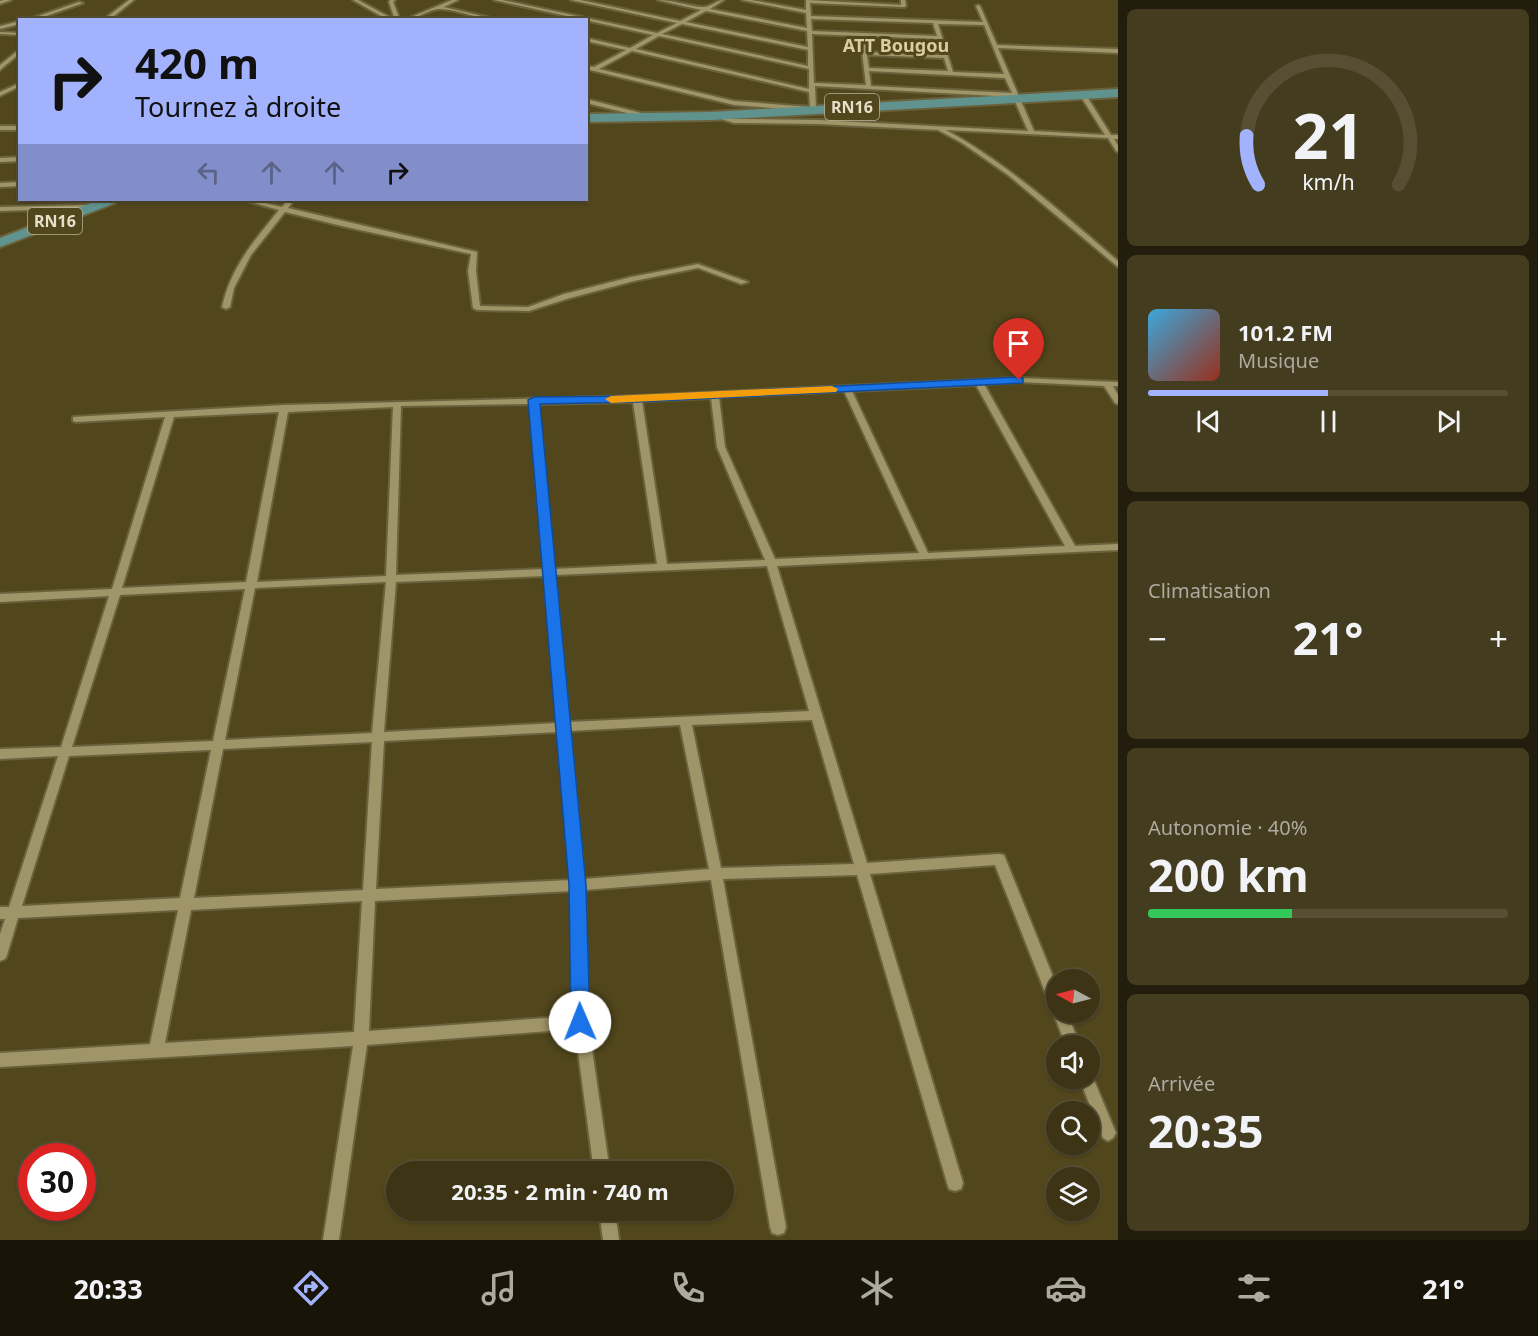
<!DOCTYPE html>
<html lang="fr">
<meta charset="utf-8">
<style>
:root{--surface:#3d3415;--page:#443c1e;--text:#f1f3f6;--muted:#adaaa0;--line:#564f34;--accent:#a3b2fc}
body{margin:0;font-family:"Noto Sans",sans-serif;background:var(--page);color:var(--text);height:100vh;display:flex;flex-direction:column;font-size:22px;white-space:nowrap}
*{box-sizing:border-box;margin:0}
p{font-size:20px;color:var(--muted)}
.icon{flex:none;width:33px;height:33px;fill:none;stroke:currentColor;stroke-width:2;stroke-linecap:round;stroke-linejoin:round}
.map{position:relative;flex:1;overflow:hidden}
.side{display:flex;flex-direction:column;gap:9px;padding:9px;background:#221d0c;width:420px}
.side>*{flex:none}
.banner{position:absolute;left:18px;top:18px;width:570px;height:183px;border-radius:0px;box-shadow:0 2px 4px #0004,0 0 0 2px var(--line);background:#a3b2fc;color:#111;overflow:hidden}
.needle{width:39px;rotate:277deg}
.buttons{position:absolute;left:1046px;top:969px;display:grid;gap:12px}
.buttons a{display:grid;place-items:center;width:54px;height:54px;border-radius:50%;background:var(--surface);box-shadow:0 2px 4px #0004,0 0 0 2px var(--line);font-size:30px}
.speed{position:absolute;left:18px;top:1143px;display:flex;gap:12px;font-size:30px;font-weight:700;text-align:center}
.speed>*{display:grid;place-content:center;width:78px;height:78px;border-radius:50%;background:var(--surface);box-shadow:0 2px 4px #0004,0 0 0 2px var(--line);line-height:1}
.speed .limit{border:9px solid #d22;background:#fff;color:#111}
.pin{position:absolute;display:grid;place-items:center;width:51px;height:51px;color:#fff;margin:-62px -26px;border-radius:50% 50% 50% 0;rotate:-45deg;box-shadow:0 0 6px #0007}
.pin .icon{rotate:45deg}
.me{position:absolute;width:66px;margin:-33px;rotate:359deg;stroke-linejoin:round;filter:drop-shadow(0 0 4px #0008)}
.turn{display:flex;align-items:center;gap:21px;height:126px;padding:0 18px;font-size:27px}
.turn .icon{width:78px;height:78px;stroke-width:2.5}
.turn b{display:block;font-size:42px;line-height:51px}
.lanes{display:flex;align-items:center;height:57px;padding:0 18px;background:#0003;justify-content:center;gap:30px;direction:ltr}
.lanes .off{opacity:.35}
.big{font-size:45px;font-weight:700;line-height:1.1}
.side .widget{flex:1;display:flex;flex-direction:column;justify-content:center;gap:9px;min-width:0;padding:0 21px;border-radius:9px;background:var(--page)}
.side .dial{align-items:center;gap:0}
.dial svg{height:156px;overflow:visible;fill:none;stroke:var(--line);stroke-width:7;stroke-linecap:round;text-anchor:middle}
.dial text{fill:var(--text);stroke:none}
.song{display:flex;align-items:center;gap:18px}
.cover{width:72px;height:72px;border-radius:9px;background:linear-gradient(135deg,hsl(200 70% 55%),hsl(10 70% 35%))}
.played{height:6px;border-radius:3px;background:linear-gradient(90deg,var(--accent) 50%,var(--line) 50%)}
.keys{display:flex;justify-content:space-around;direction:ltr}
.heat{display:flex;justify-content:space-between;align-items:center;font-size:33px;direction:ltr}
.charge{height:9px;border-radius:4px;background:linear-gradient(90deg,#34c759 40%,var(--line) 0)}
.trip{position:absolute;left:386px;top:1161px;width:348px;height:60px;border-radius:30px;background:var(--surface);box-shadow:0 2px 4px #0004,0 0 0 2px var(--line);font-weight:700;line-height:60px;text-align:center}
.tab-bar{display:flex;height:96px;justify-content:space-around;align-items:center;background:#181508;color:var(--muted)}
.tab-bar .icon{width:42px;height:42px}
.tab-bar .active{color:var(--accent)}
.tab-bar b{font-size:27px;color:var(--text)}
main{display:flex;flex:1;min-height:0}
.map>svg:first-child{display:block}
</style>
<main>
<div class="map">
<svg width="1118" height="1240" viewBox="0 0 1118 1240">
<rect width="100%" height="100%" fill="#51461c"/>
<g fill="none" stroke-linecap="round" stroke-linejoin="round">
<g stroke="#6a623c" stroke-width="4">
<g id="minor">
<polygon points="4,0 11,0 0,4 0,1"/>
<polygon points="129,0 134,0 109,20 103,20"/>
<polygon points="353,0 358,0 395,20 388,20"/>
<polygon points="390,0 395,0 393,2 400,20 395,20 389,2"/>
<path d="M452 0H458L444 7 499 20C479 20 461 10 441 9 429 8 417 20 404 20Z"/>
<path d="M494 0H502L657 33 677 23 571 0H580L680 21 701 10 658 0C673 0 687 6 702 7 710 8 716 0 724 0L710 9 807 28 806 13 742 0H751L806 10V0L901 5V0H905L906 6 904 7 810 3 811 16 983 22 976 6 978 5 980 6 997 45 1118 49V53L998 48 1034 131 1105 135 1080 95 1083 93 1086 95 1111 135H1118V139H1114L1118 145V152L1116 151 1108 138 946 130C1010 165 1063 214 1118 261V267L1008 175 962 143 938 130 818 124 734 123 711 116 714 114 734 119 818 120 1028 131 1013 97 815 86 816 109 813 111 734 105 586 69V66L594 67 626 50 586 41V38L630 48 653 35ZM706 11 807 31 808 47 686 22ZM811 19 933 23 937 36 812 31ZM682 24 808 50V66L662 34ZM938 24 984 25 1004 74 953 72ZM812 34 860 36 866 85 814 83ZM659 36 809 69V89L636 49ZM865 36 938 39 943 55 867 52ZM632 51 809 92 810 107 734 101 599 69ZM867 55 944 58 948 71 869 68ZM869 71 1005 78 1012 93 871 86Z"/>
<polygon points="79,2 83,3 35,20 27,20"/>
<polygon points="20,21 20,24 0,29 0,26"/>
<polygon points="0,32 20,33 20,35 0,34"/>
<polygon points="20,49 20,53 0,70 0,65"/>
<polygon points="20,83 20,86 0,96 0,92"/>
<polygon points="586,99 649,115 650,116 647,118 586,103"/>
<rect x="0" y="126" width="20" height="4"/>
<polygon points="20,157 20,161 0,162 0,158"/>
<polygon points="20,182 20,186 0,187 0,183"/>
<path d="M243 200H252L282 207 288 200H294L288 208 477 252 476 271 480 306 528 307 564 294 631 277 698 264 748 282 741 284 698 268 634 281 570 298 529 311 477 310 473 308 468 271 471 254 346 227 285 212 251 255 234 288 230 307 226 309 222 307C231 267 254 241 279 210Z"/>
<polygon points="91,205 93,206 93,208 0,211 0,207"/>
<path d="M1019 378 1118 382V386H1113L1118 395V404L1115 403 1104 386 1019 382 984 384 1075 546 1118 544V550L777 566 867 863 999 854 1004 855 1056 984V1012H1067L1080 1046H1066L1053 1012 1055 1008 1051 1007 1049 1002 995 865 870 874 963 1183 961 1189 955 1191 949 1189 947 1183 857 875 723 879 786 1227 784 1233 778 1235 772 1233 770 1227 711 880 585 890 588 1022 610 1172H594L575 1029 367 1045 339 1240H323L353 1046 0 1067V1053L150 1044 178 910 18 918 7 955 5 959 0 961V934L5 919H0V907H9L58 756 0 759V749L61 747 109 596 0 602V594L112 589 165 417 76 422 73 421V417L284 405 637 396ZM976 385 1065 546 928 553 852 391ZM844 391 919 553 775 559 725 447 719 397ZM711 398 717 447 765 560 667 564 642 401ZM633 402 657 564 554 569 538 404ZM530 404 544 569 396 575 401 406ZM393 407 386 576 257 582 288 412ZM279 412 246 582 122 588 174 417ZM767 566 809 711 569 722 555 575ZM545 576 558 723 384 732 396 582ZM386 582 372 733 225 740 255 588ZM245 589 213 741 72 747 120 595ZM812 720 854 864 721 868 692 725ZM680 725 709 869 584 879 570 731ZM558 732 571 880 376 889 384 741ZM372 742 363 890 194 898 223 749ZM211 750 180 898 22 906 69 756ZM572 891 574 1016 369 1031 375 901ZM362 901 354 1032 165 1043 191 910Z"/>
<polygon points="1089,1072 1091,1073 1116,1133 1113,1138 1108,1141 1103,1138 1079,1078 1089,1078"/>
<polygon points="599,1210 615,1210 619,1240 603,1240"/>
</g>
</g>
<g stroke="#6a623c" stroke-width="4">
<g id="major">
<polygon points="1118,89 1118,97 711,120 586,122 586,114 711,112"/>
<polygon points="99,200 117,200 115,203 0,247 0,238"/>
</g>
</g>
<use href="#minor" fill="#a09569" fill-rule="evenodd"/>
<use href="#major" fill="#61938e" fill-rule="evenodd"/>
</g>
<polygon fill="#1a73e8" stroke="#114b97" stroke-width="1.5" points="1019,377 1023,378 1023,383 637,402 540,404 586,885 590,1022 587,1028 580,1031 574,1028 571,1022 569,885 528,400 534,397 637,396"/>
<polygon fill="#f59e0b" points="832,386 838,389 836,392 611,403 605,399 611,396"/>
<g text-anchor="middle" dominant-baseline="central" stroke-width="6" stroke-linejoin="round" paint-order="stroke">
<g fill="#51461c" stroke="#b9b295" stroke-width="1.5">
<rect x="825" y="94" width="54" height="26" rx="4.5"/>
<rect x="28" y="208" width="54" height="26" rx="4.5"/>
</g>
<g font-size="16" font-weight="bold" fill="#e5e0c9">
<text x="852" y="107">RN16</text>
<text x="55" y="221">RN16</text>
</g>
<g font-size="18" font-weight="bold" fill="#dacea0" stroke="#51461c">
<text x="896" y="45">ATT Bougou</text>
</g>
</g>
</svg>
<div class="buttons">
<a><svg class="needle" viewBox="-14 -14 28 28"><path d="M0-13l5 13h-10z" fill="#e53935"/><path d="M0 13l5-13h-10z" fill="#adaaa0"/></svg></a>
<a><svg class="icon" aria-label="sound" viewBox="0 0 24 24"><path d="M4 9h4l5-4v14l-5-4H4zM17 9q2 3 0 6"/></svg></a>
<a><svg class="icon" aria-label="search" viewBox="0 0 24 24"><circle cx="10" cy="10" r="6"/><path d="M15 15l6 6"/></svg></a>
<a><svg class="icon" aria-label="layers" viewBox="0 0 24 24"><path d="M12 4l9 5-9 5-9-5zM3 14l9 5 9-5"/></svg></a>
</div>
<div class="speed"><div class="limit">30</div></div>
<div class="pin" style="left:1019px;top:380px;background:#d93025"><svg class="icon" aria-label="arrive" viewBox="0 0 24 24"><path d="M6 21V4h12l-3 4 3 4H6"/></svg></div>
<svg class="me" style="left:580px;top:1022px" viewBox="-20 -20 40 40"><circle r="19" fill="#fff"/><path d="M0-13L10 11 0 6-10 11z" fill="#1a73e8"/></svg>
<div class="trip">20:35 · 2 min · 740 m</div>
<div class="banner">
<div class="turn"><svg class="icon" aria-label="right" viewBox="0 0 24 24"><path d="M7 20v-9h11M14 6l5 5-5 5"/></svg><div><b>420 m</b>Tournez à droite</div></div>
<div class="lanes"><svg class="icon off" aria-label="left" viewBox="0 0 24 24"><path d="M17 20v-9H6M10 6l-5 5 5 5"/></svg><svg class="icon off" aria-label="ahead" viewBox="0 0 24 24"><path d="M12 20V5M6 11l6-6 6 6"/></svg><svg class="icon off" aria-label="ahead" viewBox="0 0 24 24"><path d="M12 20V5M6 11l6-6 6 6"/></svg><svg class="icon" aria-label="right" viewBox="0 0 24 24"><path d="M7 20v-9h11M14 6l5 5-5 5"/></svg></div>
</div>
</div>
<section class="side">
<div class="widget dial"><svg viewBox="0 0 100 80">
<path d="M14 69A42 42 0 1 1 86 69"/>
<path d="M14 69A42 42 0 0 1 8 44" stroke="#a3b2fc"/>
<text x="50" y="56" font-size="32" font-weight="700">21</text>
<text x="50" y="72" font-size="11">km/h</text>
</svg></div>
<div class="widget">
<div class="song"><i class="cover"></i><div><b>101.2 FM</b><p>Musique</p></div></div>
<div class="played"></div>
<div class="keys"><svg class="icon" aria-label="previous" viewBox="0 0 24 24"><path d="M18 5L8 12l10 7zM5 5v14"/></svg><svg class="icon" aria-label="pause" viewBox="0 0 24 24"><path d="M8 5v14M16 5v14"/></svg><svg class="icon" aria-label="next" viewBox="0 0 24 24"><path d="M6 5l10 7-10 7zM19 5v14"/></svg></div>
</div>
<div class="widget"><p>Climatisation</p>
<div class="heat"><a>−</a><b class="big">21°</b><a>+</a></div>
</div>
<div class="widget"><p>Autonomie · 40%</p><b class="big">200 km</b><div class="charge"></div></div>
<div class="widget"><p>Arrivée</p><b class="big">20:35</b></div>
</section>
</main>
<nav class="tab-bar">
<b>20:33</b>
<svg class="icon active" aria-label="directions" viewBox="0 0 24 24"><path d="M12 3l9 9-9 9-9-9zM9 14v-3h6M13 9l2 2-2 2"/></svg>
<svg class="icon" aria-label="music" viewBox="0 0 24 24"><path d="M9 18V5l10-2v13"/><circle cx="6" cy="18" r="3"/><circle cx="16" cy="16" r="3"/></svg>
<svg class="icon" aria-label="phone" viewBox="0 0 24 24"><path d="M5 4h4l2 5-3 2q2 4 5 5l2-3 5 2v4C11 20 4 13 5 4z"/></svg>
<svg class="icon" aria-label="climate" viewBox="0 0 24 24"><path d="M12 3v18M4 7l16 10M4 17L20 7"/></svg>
<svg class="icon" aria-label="car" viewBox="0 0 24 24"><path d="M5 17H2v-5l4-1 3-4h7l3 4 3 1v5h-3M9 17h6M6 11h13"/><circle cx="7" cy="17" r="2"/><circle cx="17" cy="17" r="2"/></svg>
<svg class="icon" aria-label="filters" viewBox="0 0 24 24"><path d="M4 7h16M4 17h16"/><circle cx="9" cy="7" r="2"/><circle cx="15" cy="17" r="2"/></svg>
<b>21°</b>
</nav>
